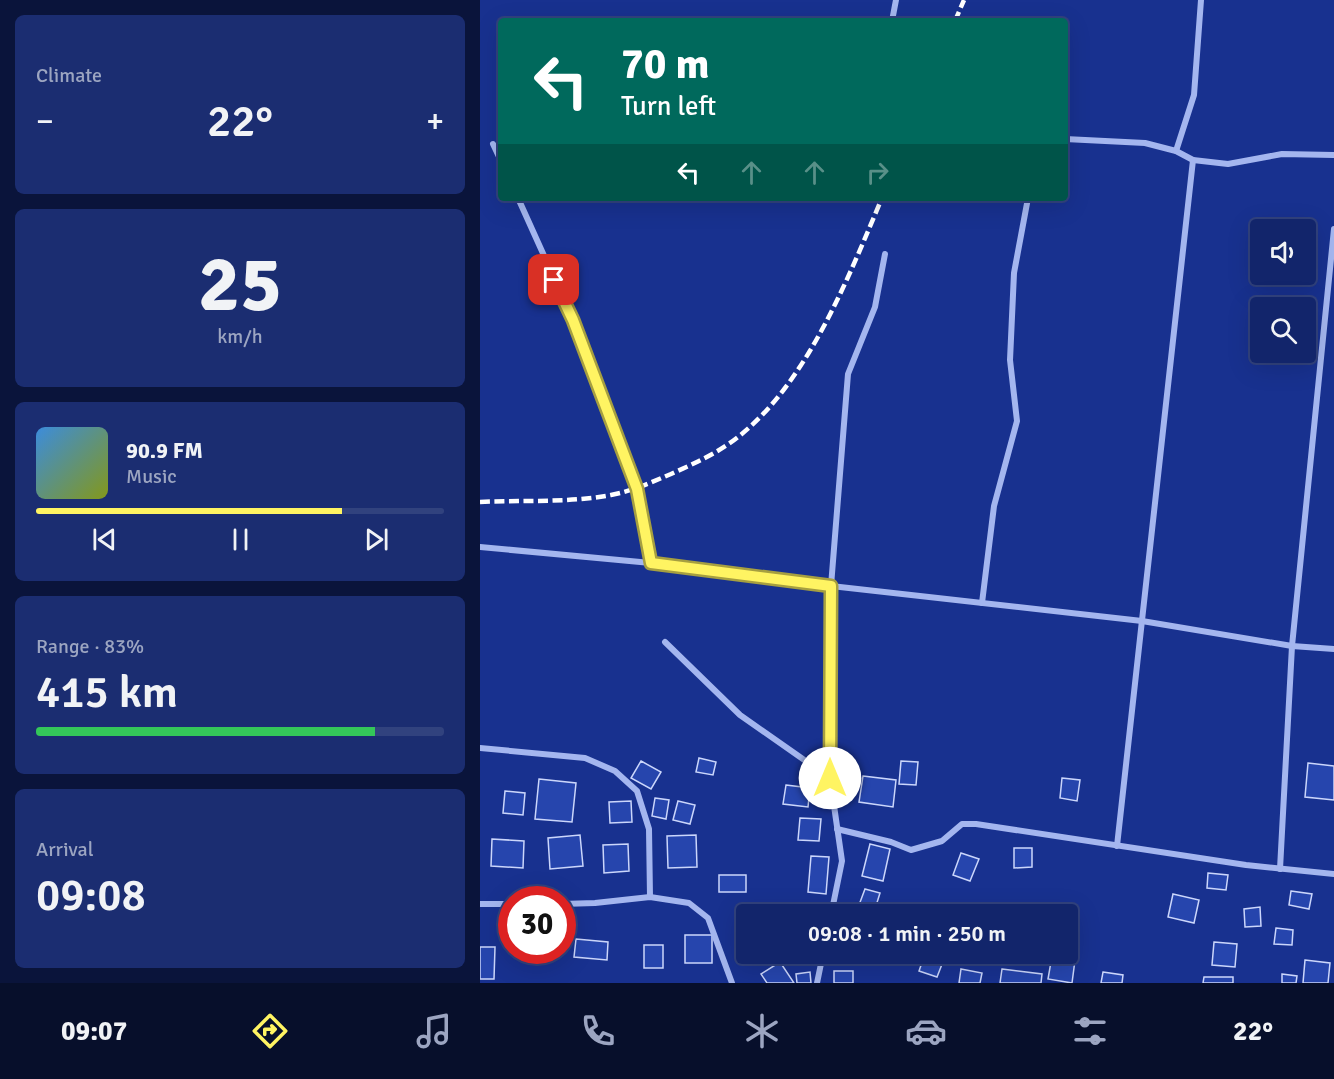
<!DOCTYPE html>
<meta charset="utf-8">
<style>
:root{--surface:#12256b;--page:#1b2d71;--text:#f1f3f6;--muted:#9ca5c1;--line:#31427e;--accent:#fff462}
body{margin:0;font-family:Signika,sans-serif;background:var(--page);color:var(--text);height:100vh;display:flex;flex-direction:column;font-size:22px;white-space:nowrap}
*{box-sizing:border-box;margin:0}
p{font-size:20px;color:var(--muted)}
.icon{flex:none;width:33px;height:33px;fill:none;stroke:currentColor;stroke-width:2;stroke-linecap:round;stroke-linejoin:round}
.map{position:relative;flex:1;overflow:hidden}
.panel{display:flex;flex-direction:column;gap:15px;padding:15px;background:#0a143b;width:480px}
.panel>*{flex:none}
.hud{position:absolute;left:18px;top:18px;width:570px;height:183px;border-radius:6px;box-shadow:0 6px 24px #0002,0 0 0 2px var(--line);background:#00695c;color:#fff;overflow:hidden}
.tools{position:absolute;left:770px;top:219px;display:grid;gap:12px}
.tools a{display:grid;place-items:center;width:66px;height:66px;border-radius:6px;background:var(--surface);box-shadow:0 6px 24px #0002,0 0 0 2px var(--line);font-size:30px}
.speed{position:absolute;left:18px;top:886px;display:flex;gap:12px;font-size:30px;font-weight:700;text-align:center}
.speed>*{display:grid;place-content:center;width:78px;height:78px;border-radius:50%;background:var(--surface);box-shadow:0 6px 24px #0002,0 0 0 2px var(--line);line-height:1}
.speed .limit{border:9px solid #d22;background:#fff;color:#111}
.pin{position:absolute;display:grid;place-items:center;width:51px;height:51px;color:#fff;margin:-26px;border-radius:12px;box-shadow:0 3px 9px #0006}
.me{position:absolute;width:66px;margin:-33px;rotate:0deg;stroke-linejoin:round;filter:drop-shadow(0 0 4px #0008)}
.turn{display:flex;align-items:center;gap:21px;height:126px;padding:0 24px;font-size:27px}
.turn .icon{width:78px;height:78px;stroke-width:2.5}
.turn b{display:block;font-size:42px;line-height:51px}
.lanes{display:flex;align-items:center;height:57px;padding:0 24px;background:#0003;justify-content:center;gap:30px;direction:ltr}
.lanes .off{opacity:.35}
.big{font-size:45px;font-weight:600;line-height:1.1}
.panel .widget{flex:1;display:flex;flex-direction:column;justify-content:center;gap:9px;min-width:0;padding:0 21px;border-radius:9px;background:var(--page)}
.panel .dial{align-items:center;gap:0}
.dial b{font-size:78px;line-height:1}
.song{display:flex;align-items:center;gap:18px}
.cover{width:72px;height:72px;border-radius:9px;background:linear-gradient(135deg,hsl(210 70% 55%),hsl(70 70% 35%))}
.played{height:6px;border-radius:3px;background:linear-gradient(90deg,var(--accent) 75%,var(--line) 75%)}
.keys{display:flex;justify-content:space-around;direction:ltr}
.heat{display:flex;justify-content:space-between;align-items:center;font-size:33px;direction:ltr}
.charge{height:9px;border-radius:4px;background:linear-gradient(90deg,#34c759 83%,var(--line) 0)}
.trip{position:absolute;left:256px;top:904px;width:342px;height:60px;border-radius:6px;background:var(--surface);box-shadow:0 6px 24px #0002,0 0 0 2px var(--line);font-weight:600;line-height:60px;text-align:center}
.tab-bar{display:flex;height:96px;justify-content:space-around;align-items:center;background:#070f2b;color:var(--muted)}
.tab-bar .icon{width:42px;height:42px}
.tab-bar .current{color:var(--accent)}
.tab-bar b{font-size:27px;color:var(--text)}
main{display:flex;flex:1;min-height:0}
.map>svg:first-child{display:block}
</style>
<main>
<section class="panel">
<div class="widget"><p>Climate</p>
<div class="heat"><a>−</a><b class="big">22°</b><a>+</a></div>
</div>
<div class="widget dial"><b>25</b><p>km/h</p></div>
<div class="widget">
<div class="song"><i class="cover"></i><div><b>90.9 FM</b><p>Music</p></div></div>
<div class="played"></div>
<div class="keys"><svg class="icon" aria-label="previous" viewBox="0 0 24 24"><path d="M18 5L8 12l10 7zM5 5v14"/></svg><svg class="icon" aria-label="pause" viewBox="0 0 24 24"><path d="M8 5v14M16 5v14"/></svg><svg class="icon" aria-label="next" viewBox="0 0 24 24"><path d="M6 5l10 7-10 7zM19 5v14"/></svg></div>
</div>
<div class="widget"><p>Range · 83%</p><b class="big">415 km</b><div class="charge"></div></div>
<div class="widget"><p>Arrival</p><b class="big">09:08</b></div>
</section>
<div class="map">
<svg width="854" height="983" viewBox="0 0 854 983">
<rect width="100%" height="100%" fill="#18318f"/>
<g fill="#2645ad" stroke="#cbd6fb" stroke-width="1.5">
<polygon points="219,758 236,762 233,775 216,772"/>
<polygon points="161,761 181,772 171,789 151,778"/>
<polygon points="421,761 438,762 436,785 419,784"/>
<polygon points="828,763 854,766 854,800 825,797"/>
<polygon points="383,776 416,780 413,807 379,802"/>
<polygon points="582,778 600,780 597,801 580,798"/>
<polygon points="59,779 96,783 92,822 55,819"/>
<polygon points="358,784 371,786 369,801 356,798"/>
<polygon points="306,785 330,788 328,807 303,804"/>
<polygon points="25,791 45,793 43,815 23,813"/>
<polygon points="175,798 189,800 186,819 172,816"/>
<polygon points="151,801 152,822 130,823 129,802"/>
<polygon points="198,801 215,805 210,824 193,820"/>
<polygon points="320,818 341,819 339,841 318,840"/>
<polygon points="100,835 103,866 70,869 68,838"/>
<polygon points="216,835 217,867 188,868 187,836"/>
<polygon points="12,839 44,841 43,868 11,866"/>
<polygon points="148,844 149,871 124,873 123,845"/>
<polygon points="390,844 410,849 403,881 382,876"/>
<polygon points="534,848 552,848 552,867 534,868"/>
<polygon points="481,853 499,859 490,881 473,875"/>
<polygon points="331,856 349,857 346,894 328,892"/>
<polygon points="728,873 748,875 746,890 727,888"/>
<rect x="239" y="875" width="27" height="17"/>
<polygon points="385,889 400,893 395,909 379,905"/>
<polygon points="811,891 832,894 829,909 809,905"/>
<polygon points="693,894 719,900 714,923 688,917"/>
<polygon points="273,904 299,906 298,915 273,915"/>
<polygon points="780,907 781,926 765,927 764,909"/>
<polygon points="796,928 813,930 812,945 794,944"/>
<rect x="205" y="935" width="27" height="28"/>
<polygon points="96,939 128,942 127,960 94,957"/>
<polygon points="734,942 757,944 755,967 732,965"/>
<rect x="164" y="945" width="19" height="23"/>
<polygon points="0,947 15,947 14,979 0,979"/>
<polygon points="445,954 466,954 457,977 439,971"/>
<polygon points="572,956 595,960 592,983 568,979"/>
<polygon points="825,960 850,963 848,983 823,983"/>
<polygon points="300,962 314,983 287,983 281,974"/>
<polygon points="481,969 502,973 500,983 479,983"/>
<polygon points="522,969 562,974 561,983 520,983"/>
<rect x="354" y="971" width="19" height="12"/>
<polygon points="330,972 331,983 317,983 316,974"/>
<polygon points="623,972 643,975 642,983 621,983"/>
<polygon points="802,974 817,976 816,983 802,983"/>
<polygon points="724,977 753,977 753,983 723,983"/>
</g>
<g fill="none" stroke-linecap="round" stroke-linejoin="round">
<g stroke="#a4b6ef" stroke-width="6">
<polyline points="412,21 416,0"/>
<polyline points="585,139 665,143 696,151 713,160 748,164 802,154 854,155"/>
<polyline points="13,144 21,161"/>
<polyline points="696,151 714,95 721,0"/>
<polyline points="0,547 171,563 157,489 93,320 38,198"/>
<polyline points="171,563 351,586 662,621 812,646 854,649"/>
<polyline points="502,603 514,506 537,421 530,360 534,273 548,198"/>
<polyline points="185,642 260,715 350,778"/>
<polyline points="0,748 105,758 135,771 157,791 169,829 170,897"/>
<polyline points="357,829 411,842 431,850 462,841 482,824 496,824 766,865 854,874"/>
<polyline points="637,846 713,160"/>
<polyline points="800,869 812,646 854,229"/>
<polyline points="0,904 32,904"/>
<polyline points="82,904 115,903 170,897 209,903 228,918 252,983"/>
<polyline points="351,915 362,861 350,778 351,586 368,374 395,307 405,254"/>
<polyline points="337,983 343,954"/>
</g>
<g stroke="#fff" stroke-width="4.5" stroke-dasharray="10 4.5" stroke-linecap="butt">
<polyline points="475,21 484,0"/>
<path d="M0 502C43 500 89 503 131 495 153 491 172 482 191 474 215 463 238 453 258 437 328 382 368 278 402 198"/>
</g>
</g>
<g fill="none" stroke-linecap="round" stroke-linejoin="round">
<g stroke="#a69f40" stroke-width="15">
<polyline id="route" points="74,280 93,320 157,489 171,563 351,586 350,778"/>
</g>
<use href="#route" stroke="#fff462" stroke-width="10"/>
</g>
</svg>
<div class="tools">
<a><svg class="icon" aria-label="sound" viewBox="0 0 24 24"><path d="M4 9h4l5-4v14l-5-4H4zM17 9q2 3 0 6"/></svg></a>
<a><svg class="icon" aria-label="search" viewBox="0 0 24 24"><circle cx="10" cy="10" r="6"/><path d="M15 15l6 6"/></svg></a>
</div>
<div class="speed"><div class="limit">30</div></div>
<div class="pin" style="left:74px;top:280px;background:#d93025"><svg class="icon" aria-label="arrive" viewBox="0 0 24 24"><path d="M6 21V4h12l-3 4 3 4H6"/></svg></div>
<svg class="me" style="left:350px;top:778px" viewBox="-20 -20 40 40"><circle r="19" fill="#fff"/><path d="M0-13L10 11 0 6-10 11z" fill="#fff462"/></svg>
<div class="trip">09:08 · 1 min · 250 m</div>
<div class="hud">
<div class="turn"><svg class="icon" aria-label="left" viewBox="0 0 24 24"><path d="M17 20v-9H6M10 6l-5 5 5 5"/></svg><div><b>70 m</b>Turn left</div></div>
<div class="lanes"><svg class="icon" aria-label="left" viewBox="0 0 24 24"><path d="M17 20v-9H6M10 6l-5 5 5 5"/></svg><svg class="icon off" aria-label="ahead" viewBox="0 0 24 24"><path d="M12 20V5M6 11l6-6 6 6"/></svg><svg class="icon off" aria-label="ahead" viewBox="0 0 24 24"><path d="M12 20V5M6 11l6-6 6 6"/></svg><svg class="icon off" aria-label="right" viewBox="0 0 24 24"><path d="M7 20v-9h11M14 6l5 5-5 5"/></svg></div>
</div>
</div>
</main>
<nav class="tab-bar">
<b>09:07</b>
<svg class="icon current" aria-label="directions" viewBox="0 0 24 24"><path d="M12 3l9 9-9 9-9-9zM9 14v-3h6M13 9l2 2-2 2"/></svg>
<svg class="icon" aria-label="music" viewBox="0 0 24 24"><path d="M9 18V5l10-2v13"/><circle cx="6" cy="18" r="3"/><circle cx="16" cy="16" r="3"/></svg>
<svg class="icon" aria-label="phone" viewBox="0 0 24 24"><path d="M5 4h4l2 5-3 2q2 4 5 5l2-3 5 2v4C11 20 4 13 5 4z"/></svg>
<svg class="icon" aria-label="climate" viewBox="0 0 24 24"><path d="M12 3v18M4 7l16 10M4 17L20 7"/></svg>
<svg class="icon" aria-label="car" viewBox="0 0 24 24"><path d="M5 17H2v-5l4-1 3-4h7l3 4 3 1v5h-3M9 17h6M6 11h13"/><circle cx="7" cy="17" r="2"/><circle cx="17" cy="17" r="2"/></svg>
<svg class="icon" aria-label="filters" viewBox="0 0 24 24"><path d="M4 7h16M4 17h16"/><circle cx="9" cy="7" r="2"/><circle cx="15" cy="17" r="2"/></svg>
<b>22°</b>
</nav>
